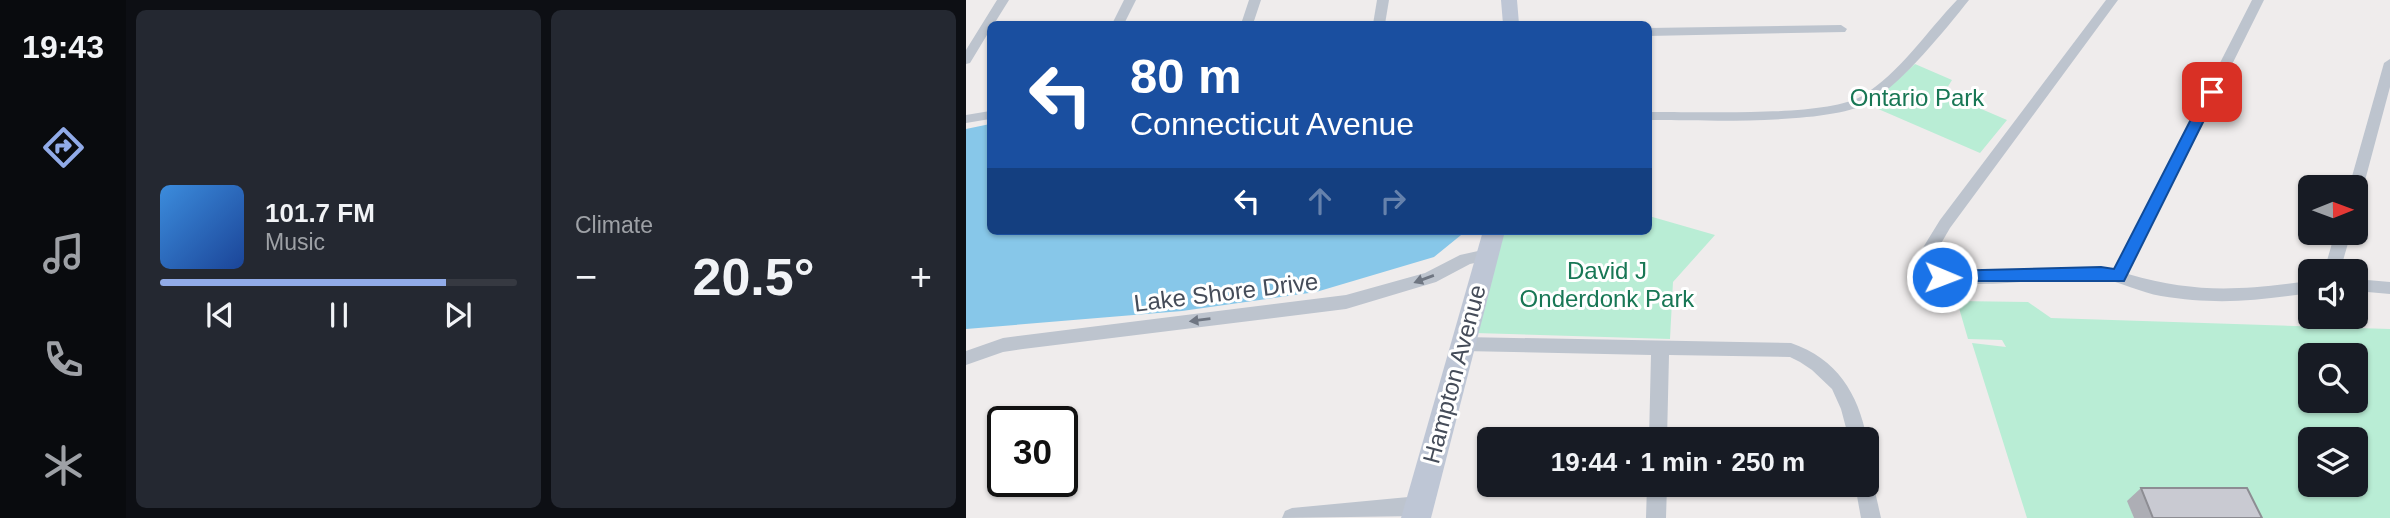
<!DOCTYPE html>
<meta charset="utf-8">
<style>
:root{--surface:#171b24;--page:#242831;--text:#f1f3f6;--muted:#9ea1a6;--line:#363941;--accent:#91abe8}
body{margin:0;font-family:Helvetica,sans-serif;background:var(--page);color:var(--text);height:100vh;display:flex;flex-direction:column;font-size:26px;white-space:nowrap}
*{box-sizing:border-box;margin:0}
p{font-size:23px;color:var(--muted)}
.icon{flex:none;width:38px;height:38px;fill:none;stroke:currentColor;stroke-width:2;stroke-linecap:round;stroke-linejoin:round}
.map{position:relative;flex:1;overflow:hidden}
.details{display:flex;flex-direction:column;gap:10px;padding:10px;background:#0d0f14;width:840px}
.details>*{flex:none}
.top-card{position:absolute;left:21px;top:21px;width:665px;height:214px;border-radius:10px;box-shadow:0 2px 5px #0004;background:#1a4fa0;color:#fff;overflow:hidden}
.needle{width:46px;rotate:89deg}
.tools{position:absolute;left:1332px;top:175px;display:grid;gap:14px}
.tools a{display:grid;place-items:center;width:70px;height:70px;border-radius:10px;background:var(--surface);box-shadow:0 2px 5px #0004;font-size:35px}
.speed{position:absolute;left:21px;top:406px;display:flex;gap:14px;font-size:35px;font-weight:700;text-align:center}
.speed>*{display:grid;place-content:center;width:91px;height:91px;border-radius:50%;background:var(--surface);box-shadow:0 2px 5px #0004;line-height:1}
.speed .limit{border:4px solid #111;border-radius:10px;background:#fff;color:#111}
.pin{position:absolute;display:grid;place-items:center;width:60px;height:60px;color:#fff;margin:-30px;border-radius:14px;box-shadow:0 4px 10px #0006}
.me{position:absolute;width:77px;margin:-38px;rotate:91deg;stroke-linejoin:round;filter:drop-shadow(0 0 5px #0008)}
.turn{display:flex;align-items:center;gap:24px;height:147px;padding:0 28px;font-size:32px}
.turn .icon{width:91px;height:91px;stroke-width:2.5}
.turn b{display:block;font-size:49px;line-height:60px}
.lanes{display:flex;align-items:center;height:66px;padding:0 28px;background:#0003;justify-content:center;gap:35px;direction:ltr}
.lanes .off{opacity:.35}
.big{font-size:52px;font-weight:600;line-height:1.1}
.details .tile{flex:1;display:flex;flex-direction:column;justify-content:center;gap:10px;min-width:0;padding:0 24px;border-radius:10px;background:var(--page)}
.song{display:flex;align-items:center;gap:21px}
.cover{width:84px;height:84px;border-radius:10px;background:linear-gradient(135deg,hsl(210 70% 55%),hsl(220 70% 35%))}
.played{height:7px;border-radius:4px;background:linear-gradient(90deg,var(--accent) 80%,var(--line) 80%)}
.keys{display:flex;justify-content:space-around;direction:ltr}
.heat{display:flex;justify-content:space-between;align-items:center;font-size:38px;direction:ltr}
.details .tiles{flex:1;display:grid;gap:10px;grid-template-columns:repeat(2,1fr)}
.trip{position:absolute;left:511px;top:427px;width:402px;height:70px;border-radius:10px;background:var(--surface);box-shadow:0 2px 5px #0004;font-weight:600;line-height:70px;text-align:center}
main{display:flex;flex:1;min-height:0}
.tab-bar{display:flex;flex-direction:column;width:126px;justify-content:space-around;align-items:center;background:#090b0e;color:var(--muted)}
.tab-bar .icon{width:49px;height:49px}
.tab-bar .active{color:var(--accent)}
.tab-bar b{font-size:32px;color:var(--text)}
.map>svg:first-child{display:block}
</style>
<main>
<nav class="tab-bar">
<b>19:43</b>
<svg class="icon active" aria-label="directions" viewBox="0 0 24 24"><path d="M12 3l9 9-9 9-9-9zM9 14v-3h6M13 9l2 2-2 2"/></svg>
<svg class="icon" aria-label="music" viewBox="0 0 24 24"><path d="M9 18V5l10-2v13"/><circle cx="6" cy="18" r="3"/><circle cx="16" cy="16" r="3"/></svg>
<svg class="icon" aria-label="phone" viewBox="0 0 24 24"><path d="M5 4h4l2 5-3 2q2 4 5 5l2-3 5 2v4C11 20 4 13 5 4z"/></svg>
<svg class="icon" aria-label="climate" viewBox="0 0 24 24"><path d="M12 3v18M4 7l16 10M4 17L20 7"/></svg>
</nav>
<section class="details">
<div class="tiles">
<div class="tile">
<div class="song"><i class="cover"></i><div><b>101.7 FM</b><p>Music</p></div></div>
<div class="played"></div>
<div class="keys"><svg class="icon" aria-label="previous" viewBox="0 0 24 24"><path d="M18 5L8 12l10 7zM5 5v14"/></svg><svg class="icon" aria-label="pause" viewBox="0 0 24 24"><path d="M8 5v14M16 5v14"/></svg><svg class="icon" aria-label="next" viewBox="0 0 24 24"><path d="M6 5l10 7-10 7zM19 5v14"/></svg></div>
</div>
<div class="tile"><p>Climate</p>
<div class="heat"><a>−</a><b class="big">20.5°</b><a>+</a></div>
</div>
</div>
</section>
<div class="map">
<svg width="1424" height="518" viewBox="0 0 1424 518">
<rect width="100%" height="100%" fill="#efecec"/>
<g fill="#b9edd5" fill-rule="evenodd">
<polygon points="949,64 986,80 978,93 1041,120 1014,153 903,105"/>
<polygon points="683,216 749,235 707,282 704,339 509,333 537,231 682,231"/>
<path d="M991 301 1062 302 1085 318 1424 329V518H1273L1162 501 1168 518H1061L1006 343 1040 347 1036 340 1002 339ZM1344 355H1390V401H1344ZM1344 439H1390V485H1344Z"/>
</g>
<polygon fill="#87c7e9" points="24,124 24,231 500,231 468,257 350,292 216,311 0,329 0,129"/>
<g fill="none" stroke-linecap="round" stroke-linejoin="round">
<g fill="#bdc4ce" fill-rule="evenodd">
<polygon points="31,0 43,0 28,24 24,24 24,30 4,63 0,64 0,50"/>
<polygon points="158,0 170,0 158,24 146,24"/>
<polygon points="283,0 295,0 287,24 275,24"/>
<polygon points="411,0 423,0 419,24 407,24"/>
<path d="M991 0H1003C979 30 938 81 906 101 866 126 734 120 682 120V112C730 111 859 118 896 96 934 73 961 31 991 0Z"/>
<path d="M1140 0H1152L984 228 966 259 970 267 992 272 1135 267 1148 271 1286 0H1298L1162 274C1232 294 1274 290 1344 281V293C1290 301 1250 305 1195 296 1175 293 1154 281 1134 279 1076 274 1015 295 958 276L950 259 974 220Z"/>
<polygon points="875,25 881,29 879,32 682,36 682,28"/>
<polygon points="1424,59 1424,87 1397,188 1390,193 1390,187 1383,187 1418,63"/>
<polygon points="24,111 24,119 0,123 0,115"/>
<polygon points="1369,233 1385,233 1376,264 1377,271 1361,271 1360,264"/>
<polygon points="521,249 527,251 529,255 527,259 504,264 470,282 380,309 57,349 37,352 0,365 0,351 37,338 380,295 459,273 494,255"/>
<polygon points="1390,279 1424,282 1424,294 1390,291"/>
<path d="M497 337 825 343C871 359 892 393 901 439H883L875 409 866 389 846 370 834 362 824 357 703 355 701 439H683L685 355 497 351 491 349 488 344 491 339Z"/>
<polygon points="901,477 906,478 915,518 895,518 889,485 901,485"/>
<polygon points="681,485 701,485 700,518 680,518"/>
<polygon points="453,496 460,499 463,506 460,513 453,516 316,518 319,511 326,508"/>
</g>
<g fill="#bec6d5" fill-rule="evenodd">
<polygon points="535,0 551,0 553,24 537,24"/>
<polygon points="517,231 539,231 465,518 435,518"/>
</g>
</g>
<polygon fill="#adaeb5" points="1175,488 1296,518 1168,518 1161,501"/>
<polygon fill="#c9cad2" stroke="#8d8d93" stroke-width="2" points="1175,488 1281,488 1296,518 1187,518"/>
<defs><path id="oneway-solid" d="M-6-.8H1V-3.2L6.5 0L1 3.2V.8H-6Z" transform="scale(1.75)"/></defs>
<g fill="#6f7682">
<use href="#oneway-solid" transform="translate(458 279) rotate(160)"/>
<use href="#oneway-solid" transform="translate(234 320) rotate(173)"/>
</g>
<polygon fill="#1a73e8" stroke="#114b97" stroke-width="2" points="1246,88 1252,92 1158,281 970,281 968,277 970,272 976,271 1135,267 1148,269 1239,92"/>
<g text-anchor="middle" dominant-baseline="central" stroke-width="6" stroke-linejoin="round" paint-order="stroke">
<g font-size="24" fill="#187755" stroke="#fff">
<text x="951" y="97">Ontario Park</text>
<text x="641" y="270">David J<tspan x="641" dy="28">Onderdonk Park</tspan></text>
</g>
<g font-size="24" fill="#454c59" stroke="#fff">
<text transform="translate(260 292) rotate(-7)">Lake Shore Drive</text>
<text transform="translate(488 374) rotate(-75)">Hampton Avenue</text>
</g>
</g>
</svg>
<div class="tools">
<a><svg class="needle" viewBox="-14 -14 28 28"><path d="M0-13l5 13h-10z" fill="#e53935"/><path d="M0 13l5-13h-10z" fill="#9ea1a6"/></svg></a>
<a><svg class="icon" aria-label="sound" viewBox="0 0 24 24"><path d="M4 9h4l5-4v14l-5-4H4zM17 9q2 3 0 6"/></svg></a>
<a><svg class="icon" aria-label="search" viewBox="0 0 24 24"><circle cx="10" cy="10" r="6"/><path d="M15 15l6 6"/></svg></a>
<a><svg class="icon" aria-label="layers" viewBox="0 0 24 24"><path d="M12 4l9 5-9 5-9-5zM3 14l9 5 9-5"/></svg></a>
</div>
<div class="speed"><div class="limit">30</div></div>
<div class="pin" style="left:1246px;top:92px;background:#d93025"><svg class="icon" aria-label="arrive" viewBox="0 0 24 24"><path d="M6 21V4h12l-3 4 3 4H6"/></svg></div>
<svg class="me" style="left:976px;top:277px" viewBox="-20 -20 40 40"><circle r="17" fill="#1a73e8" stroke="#fff" stroke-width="3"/><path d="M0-11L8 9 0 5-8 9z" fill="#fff"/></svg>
<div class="trip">19:44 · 1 min · 250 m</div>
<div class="top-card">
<div class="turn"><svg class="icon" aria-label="left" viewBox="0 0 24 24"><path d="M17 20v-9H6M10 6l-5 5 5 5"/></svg><div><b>80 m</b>Connecticut Avenue</div></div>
<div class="lanes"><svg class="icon" aria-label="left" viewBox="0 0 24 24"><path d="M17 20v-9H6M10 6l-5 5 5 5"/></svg><svg class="icon off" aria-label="ahead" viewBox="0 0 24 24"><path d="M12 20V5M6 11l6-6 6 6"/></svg><svg class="icon off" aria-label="right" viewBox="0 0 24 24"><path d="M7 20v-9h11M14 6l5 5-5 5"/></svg></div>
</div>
</div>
</main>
